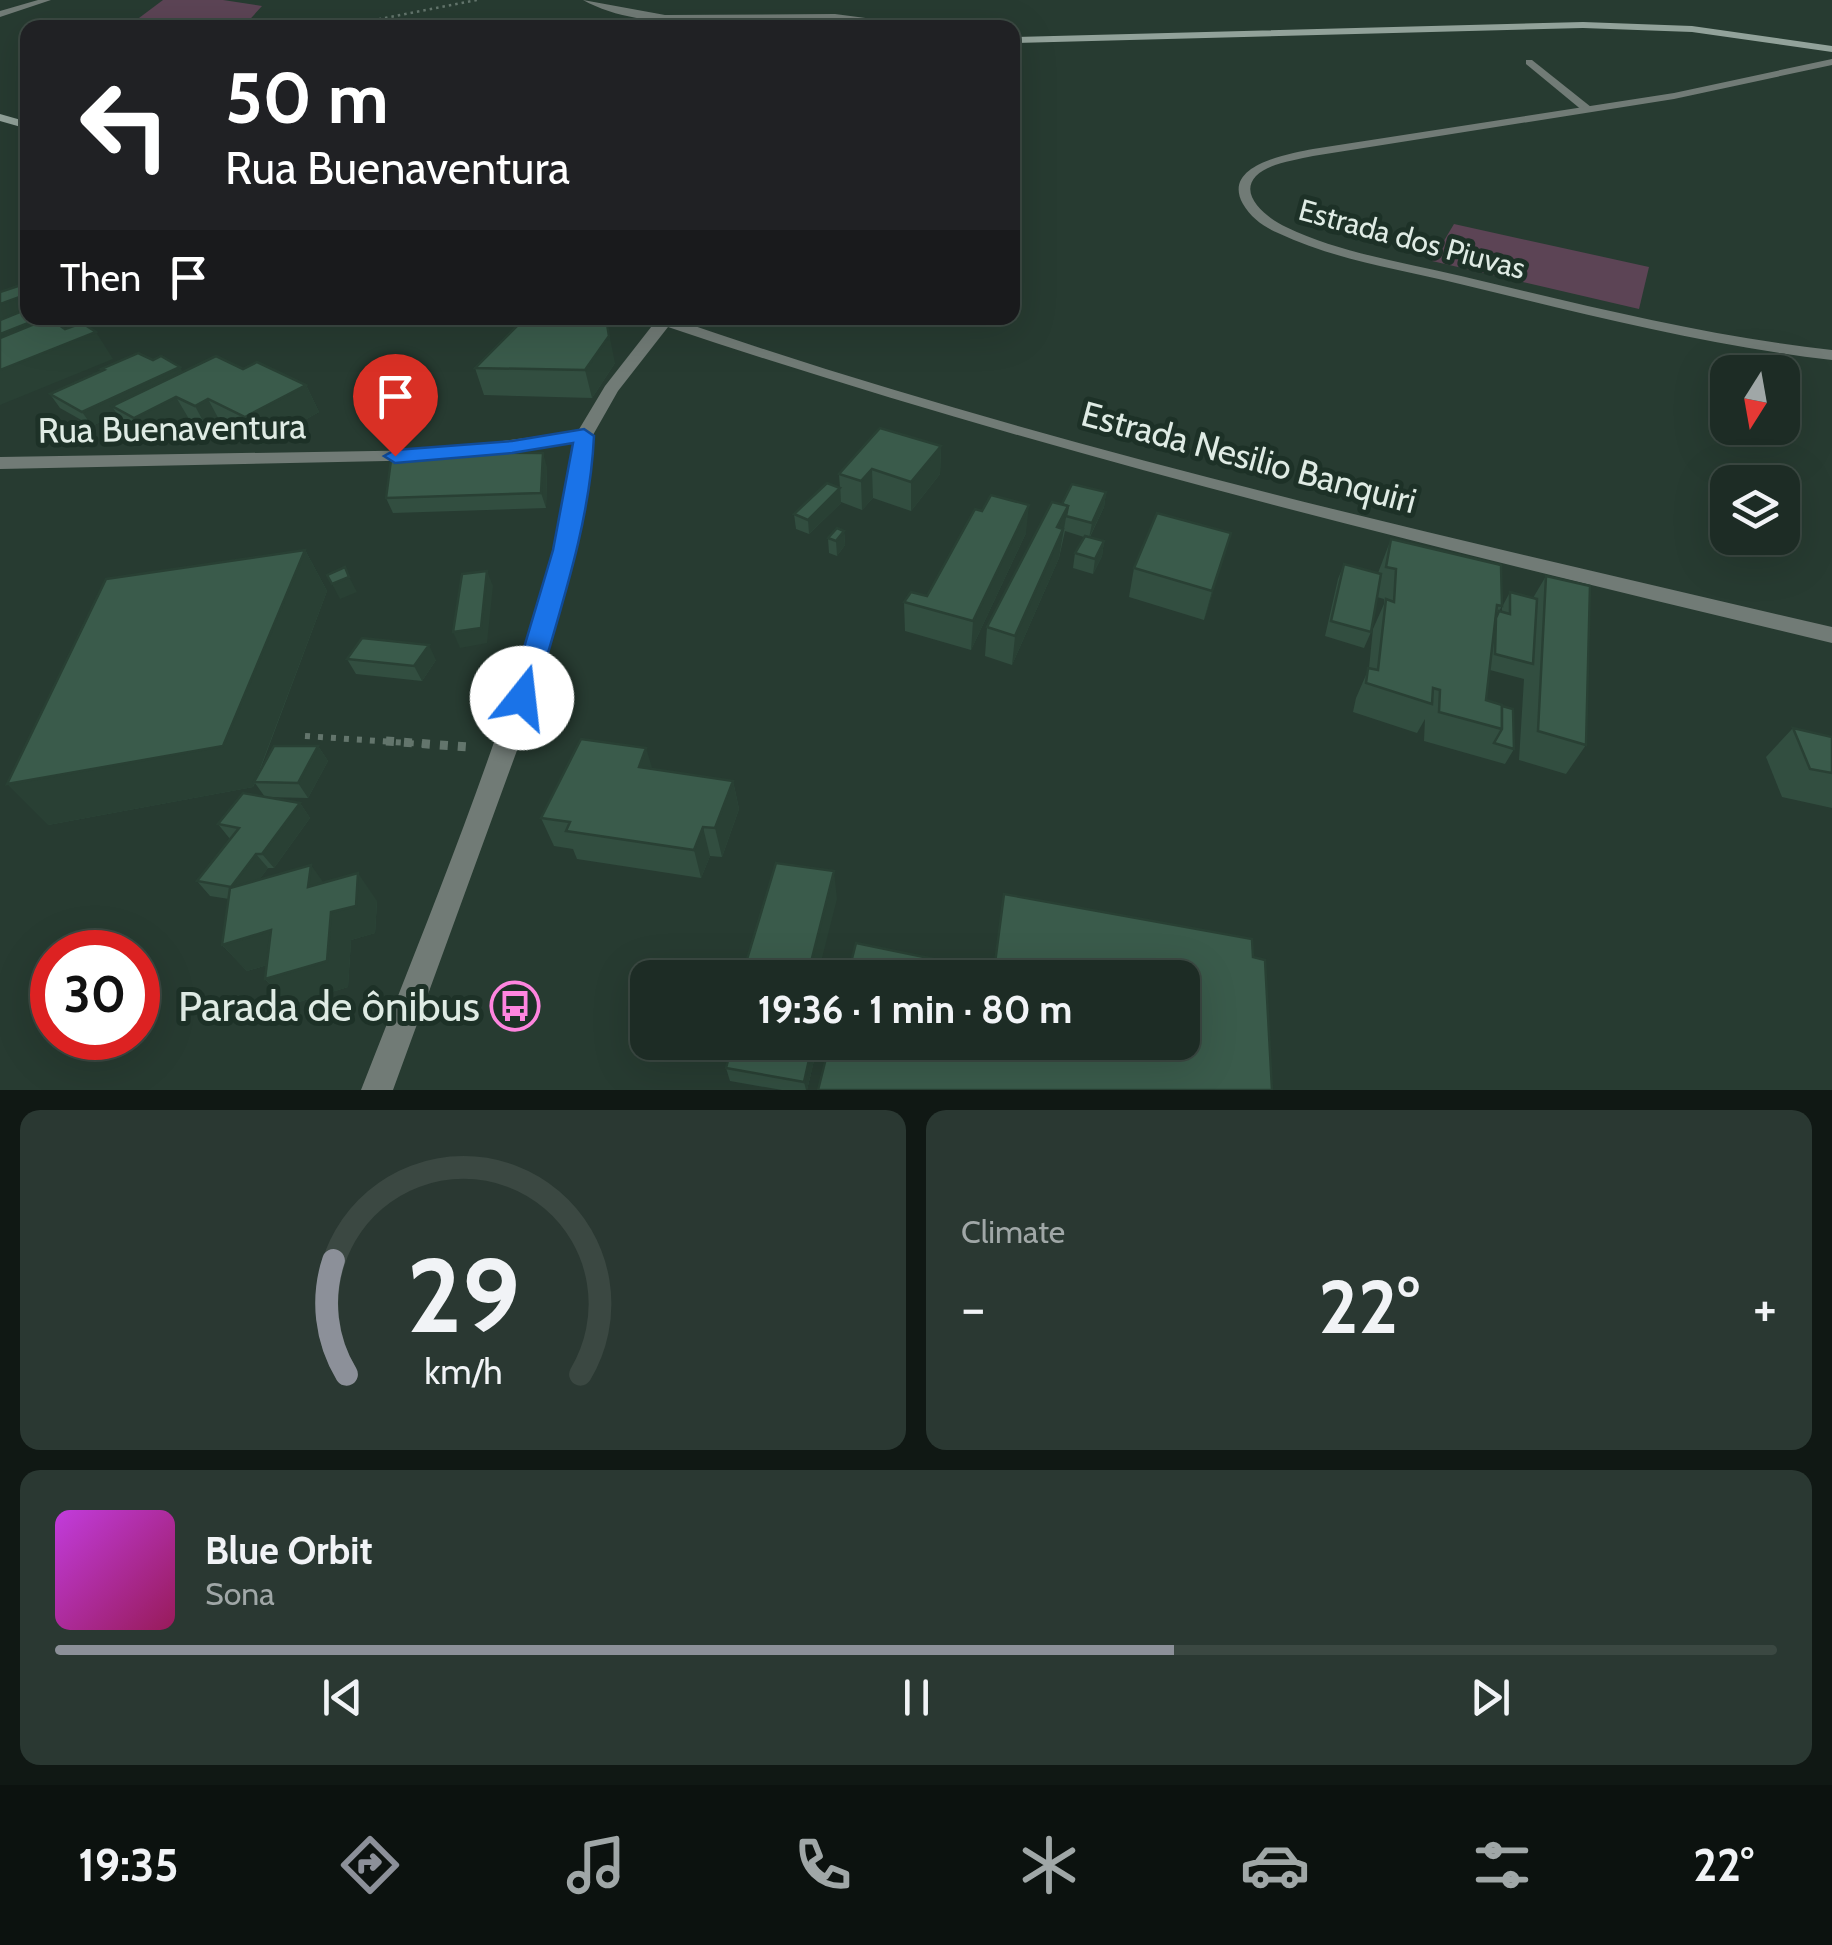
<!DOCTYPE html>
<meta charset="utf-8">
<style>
:root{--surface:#1d2c25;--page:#2a3832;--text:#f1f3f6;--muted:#a0a7a7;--line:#3b4842;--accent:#8c9099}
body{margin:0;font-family:Cabin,sans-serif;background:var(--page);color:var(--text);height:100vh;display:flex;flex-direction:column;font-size:38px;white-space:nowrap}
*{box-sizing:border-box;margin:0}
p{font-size:32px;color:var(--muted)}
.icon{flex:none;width:55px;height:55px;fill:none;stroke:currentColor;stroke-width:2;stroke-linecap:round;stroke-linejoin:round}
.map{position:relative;height:1090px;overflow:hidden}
.drawer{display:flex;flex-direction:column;gap:20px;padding:20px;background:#101814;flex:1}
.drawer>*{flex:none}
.hud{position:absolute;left:20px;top:20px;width:1000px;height:305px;border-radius:20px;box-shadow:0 10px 40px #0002,0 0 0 2px var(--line);background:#202124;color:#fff;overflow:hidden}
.needle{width:65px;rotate:191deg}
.fabs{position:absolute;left:1710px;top:355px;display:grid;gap:20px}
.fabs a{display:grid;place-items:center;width:90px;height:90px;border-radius:20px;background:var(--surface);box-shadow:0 10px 40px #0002,0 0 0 2px var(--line);font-size:50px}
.speed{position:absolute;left:30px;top:930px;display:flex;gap:20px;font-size:50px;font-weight:700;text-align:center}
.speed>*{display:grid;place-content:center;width:130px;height:130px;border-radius:50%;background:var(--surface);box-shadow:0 10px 40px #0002,0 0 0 2px var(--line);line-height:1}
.speed .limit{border:15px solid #d22;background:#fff;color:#111}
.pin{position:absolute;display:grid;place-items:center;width:85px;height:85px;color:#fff;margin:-102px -42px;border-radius:50% 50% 50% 0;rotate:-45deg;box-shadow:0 0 10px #0007}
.pin .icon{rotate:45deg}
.me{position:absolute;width:110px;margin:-55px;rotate:16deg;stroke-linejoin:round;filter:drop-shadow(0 0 8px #0008)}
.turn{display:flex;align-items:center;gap:35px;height:210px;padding:0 40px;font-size:45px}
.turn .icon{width:130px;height:130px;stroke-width:2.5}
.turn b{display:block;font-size:70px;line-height:85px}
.then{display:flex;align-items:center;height:95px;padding:0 40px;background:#0003;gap:20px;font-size:38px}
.big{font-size:75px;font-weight:700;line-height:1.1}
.drawer .tile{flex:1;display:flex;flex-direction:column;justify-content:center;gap:15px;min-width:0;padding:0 35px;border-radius:20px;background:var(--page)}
.drawer .dial{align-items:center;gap:0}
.dial svg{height:260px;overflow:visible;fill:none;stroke:var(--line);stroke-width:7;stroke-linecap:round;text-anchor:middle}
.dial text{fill:var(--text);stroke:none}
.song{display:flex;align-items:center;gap:30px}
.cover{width:120px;height:120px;border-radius:15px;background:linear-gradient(135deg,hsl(290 70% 55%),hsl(330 70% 35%))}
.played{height:10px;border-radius:5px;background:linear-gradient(90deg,var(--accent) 65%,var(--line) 65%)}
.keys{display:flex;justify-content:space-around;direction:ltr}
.heat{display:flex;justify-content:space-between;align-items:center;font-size:55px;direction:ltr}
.drawer .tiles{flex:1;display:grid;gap:20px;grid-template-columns:1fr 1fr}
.tile:last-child{grid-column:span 2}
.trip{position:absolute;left:630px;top:960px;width:570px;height:100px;border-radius:20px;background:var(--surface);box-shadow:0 10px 40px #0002,0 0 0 2px var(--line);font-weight:700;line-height:100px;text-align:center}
.tab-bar{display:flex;height:160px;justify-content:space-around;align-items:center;background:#0c120f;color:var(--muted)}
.tab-bar .icon{width:70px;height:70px}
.tab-bar .on{color:var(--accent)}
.tab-bar b{font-size:45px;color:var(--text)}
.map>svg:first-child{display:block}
</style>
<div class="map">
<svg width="1832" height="1090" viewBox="0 0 1832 1090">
<rect width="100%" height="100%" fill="#273b31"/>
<g fill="#5c4455">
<polygon points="163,0 223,0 262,6 243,27 127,27"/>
<polygon points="1454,224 1649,267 1639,309 1432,261"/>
</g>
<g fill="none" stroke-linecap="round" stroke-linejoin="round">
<polyline stroke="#63756c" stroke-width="2.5" stroke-dasharray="2.5 4" stroke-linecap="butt" points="334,28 477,0"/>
<polyline stroke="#63756c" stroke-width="6" stroke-dasharray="5 8" stroke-linecap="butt" points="305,736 423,744"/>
<polyline stroke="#63756c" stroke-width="9" stroke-dasharray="8 10" stroke-linecap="butt" points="386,741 469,747"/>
<polygon fill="#717b76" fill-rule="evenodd" points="1526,60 1532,60 1591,107 1591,111 1583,111 1526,64"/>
<g fill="#717b76" fill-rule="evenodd">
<polygon points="38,0 51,0 0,17 0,11"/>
<path d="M583 0 665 15 835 14 942 28C901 28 860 20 819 19 747 17 647 36 583 0Z"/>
<path d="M1832 59V65L1674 99 1313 156C1296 160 1269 163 1256 176 1237 196 1270 220 1286 227 1340 253 1402 262 1461 276 1584 305 1706 336 1832 350V360C1705 345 1584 314 1460 284 1399 269 1335 260 1278 233 1264 227 1251 218 1243 204 1221 165 1288 154 1313 149L1674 93Z"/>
<path d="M650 318H671C1050 449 1442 536 1832 627V643C1440 549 1050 455 668 327L618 391 593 435 592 463 575 550 523 734 393 1090H361C420 939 482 789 530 633 548 571 572 507 575 442L434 460 0 469V457L434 450 578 431 605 386 655 322Z"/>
</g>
<g fill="#92a29a" fill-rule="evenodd">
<polygon points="1583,22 1692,26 1832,46 1832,52 1692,32 1583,28 1012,43 1012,37"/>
<polygon points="0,114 28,122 28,129 0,121"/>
</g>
</g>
<g fill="#324e40">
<polygon points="615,363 592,398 484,395 475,368"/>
<polygon points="101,369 183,372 243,369 306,385 319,412 260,445 223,427 210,434 192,424 151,446 130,434 117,414 92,426 60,408 50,394 102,371"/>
<polygon points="941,446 940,474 911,511 873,498 862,510 841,502 839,474"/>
<polygon points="547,467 546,508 393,513 386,498"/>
<polygon points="840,488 841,503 809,534 796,529 794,514"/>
<polygon points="1106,492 1104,507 1090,537 1104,541 1102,556 1093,574 1073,568 1075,553 1084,537 1065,531 1059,558 1012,665 985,656 987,627 1062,504"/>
<polygon points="844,531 845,545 837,556 829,553 828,538"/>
<polygon points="1026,533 971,650 905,631 904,602 927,596"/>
<polygon points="1231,533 1204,620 1129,597 1134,568"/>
<polygon points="1391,539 1502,606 1499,611 1502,612 1502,607 1510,592 1533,598 1546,576 1586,745 1566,774 1519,760 1524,679 1490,670 1486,700 1514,749 1505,764 1424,741 1425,719 1417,733 1353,712 1356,698 1369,668 1373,629 1384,604 1384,599 1377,597 1371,632 1364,648 1325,636 1338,579 1344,564 1378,573"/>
<polygon points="305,550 327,591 257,778 318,746 328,761 308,798 265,797 255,783 253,787 48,825"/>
<polygon points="347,659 436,660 422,681 356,674"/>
<polygon points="1793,728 1832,737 1832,808 1782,797 1766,757"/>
<polygon points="652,769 733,781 739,809 722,857 710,856 701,878 577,859 573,849 554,846 541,818"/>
<polygon points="300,803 310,818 274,868 268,868 259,880 323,883 377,901 375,933 351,940 348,987 289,1005 265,979 267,965 247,971 222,945 229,899 210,896 197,881 230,839 218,824"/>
<polygon points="817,1048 807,1090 782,1090 730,1081 726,1068"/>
</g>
<g fill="#294034">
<polygon points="28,294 28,318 71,318 75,324 51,333 0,368 0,298"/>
<polygon points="606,318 615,363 592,398 585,370"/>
<polygon points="96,332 113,359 0,405 0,370"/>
<polygon points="180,367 188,381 112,406 117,414 92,426 82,412"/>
<polygon points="306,385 319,412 260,445 245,417"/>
<polygon points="176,397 192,424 151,446 134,418"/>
<polygon points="208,399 223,427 210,434 195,406"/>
<polygon points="941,446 940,474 911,511 911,482"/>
<polygon points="543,453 547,467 546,508 541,493"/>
<polygon points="872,469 873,498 862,510 861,481"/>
<polygon points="840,488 841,503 809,534 808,520"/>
<polygon points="1106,492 1104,507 1089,538 1092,523"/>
<polygon points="1029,505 1026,533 971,650 973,621"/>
<polygon points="1068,506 1059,558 1012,665 1015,636 1057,527"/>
<polygon points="844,531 845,545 837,556 836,541"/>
<polygon points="1231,533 1223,562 1204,620 1212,591"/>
<polygon points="1104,541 1102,556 1093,574 1095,559"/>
<polygon points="305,550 327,591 253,787 48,825 7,784"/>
<polygon points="487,571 493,586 487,643 460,648 453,632"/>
<polygon points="349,577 357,592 340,599 332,584"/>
<polygon points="429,645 436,660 422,681 414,666"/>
<polygon points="318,746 328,761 308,798 298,783"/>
<polygon points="646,748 655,777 639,767"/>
<polygon points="733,781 739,809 722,857 715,828"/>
<polygon points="300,803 310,818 274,868 262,854"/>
<polygon points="703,827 710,856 701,878 694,850"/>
<polygon points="256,854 268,868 244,901 231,887"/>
<polygon points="311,865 331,893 308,887"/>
<polygon points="834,871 837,899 817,978 807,978"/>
<polygon points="358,873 377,901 375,933 351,940 348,987 289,1005 265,979 331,912"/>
<polygon points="271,930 294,957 247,971 222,945"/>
<polygon points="813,1042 816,1042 817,1048 807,1090 806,1090 804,1082"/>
</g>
<g fill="#3a5b4b" stroke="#294034" stroke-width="2.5">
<polygon points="18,286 28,294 0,304 0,292"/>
<polygon points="27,309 28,318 41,318 0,334 0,320"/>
<polygon points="49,318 65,329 82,323 96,332 0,370 0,338"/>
<polygon points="525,318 606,318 609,336 585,370 475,368"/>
<polygon points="138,353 153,360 161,356 180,367 82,412 50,394 104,370 101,369"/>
<polygon points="216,356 243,369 257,362 306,385 245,417 208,399 195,406 176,397 134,418 112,406"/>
<polygon points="880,428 941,446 911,482 872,469 861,481 839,474"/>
<polygon points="392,452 543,453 541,493 386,498"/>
<polygon points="827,483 840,488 808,520 794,514"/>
<polygon points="1072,484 1106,492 1092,523 1066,516 1068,506 1062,504"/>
<polygon points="991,495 1029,505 973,621 904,602 911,592 927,596 975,509 982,511"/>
<polygon points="1052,502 1068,506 1057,527 1063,529 1015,636 987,627"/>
<polygon points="1157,513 1231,533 1212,591 1134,568"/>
<polygon points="837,528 844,531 836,541 828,538"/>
<polygon points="1085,536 1104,541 1095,559 1075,553"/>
<polygon points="1391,539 1501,565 1502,606 1497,605 1486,700 1502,705 1502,729 1439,712 1440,690 1433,688 1432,704 1366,683 1368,668 1378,670 1386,599 1394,602 1396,569 1386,567"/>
<polygon points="305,550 223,746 7,784 106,579"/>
<polygon points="1344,564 1381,574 1371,632 1331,621"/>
<polygon points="345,567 349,577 332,584 327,575"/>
<polygon points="487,571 481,628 453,632 462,574"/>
<polygon points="1546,576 1590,586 1586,745 1538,731"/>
<polygon points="1510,592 1537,599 1533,664 1495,654 1496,618 1499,611 1510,614"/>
<polygon points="362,638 429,645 414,666 347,659"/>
<polygon points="1502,706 1513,709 1514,749 1494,743 1502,729"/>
<polygon points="1793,728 1832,737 1832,773 1810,769"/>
<polygon points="581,739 646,748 639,767 733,781 715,828 703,827 694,850 566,831 570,822 541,818"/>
<polygon points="274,746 318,746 298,783 254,782"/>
<polygon points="243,793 300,803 262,854 256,854 231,887 197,881 239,828 218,824"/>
<polygon points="776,863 834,871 807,978 742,976"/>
<polygon points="311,865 308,887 358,873 356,906 331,912 327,961 265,979 271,930 222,945 230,888"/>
<polygon points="1004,894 1252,939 1253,957 1265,960 1272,1090 818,1090 830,1042 1182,1042 1182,978 993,978"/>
<polygon points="856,943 953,963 950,978 847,978"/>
<polygon points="733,1042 813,1042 804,1082 726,1068"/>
</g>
<path fill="#1a73e8" stroke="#114b97" stroke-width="2.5" d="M584 429 594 436C590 525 559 612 535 698L531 705 522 708 512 705 509 698 553 550 573 443 512 453 395 463 384 456 395 450 512 441Z"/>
<defs>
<g id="bus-ring" transform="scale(2.5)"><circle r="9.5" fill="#1d3127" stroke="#fe85df" stroke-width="1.5"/><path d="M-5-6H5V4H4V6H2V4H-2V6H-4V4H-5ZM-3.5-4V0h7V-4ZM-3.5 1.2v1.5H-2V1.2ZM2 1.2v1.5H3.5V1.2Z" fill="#fe85df"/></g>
</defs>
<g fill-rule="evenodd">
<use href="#bus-ring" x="515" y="1006"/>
</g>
<g text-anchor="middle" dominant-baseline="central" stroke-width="10" stroke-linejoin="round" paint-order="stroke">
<g font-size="30" fill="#dfebe4" stroke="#1d3127">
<text transform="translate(1412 239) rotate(15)">Estrada dos Piuvas</text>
</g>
<g font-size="35" fill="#dfebe4" stroke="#1d3127">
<text transform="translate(172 428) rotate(-1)">Rua Buenaventura</text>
<text transform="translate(1249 457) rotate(15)">Estrada Nesilio Banquiri</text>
</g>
<g font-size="42" fill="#dfebe4" stroke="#1d3127" text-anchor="end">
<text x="480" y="1006">Parada de ônibus</text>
</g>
</g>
</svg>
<div class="fabs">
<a><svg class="needle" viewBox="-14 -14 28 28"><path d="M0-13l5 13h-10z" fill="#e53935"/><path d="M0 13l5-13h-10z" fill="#a0a7a7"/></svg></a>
<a><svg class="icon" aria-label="layers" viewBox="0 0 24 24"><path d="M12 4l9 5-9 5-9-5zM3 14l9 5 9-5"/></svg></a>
</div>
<div class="speed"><div class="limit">30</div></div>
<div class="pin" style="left:395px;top:456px;background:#d93025"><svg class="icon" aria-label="arrive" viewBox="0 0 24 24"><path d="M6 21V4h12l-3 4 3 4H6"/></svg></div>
<svg class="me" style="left:522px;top:698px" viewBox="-20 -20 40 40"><circle r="19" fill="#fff"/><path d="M0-13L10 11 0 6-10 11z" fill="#1a73e8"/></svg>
<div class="trip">19:36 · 1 min · 80 m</div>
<div class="hud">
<div class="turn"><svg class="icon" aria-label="left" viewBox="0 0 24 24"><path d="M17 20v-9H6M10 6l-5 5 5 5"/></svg><div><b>50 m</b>Rua Buenaventura</div></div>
<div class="then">Then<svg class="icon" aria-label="arrive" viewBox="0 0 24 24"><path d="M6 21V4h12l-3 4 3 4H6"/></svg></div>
</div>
</div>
<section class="drawer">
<div class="tiles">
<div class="tile dial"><svg viewBox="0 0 100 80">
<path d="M14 69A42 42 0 1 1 86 69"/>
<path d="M14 69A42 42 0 0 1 10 34" stroke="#8c9099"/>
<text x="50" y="56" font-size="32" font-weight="700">29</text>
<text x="50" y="72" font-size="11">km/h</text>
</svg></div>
<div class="tile"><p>Climate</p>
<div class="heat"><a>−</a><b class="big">22°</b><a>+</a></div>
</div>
<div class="tile">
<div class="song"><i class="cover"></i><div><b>Blue Orbit</b><p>Sona</p></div></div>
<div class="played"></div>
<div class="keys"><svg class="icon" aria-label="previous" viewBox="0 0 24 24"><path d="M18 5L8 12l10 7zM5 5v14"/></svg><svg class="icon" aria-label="pause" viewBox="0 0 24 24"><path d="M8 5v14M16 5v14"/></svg><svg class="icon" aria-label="next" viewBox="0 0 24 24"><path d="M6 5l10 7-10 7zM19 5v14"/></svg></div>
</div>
</div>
</section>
<nav class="tab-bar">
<b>19:35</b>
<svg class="icon on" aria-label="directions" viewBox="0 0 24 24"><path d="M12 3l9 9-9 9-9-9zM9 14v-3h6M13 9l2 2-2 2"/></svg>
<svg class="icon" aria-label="music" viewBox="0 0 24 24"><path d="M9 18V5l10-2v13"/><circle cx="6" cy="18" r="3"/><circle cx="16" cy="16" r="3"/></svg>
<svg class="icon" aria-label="phone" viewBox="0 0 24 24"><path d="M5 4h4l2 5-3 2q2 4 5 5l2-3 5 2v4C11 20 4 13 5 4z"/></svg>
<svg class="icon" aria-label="climate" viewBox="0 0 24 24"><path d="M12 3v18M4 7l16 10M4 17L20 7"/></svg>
<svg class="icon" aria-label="car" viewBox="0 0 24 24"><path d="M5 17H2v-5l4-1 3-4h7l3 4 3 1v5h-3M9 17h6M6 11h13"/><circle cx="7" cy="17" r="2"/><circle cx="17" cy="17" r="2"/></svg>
<svg class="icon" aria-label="filters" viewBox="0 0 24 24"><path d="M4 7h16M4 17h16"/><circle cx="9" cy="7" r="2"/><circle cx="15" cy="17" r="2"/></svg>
<b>22°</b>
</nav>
